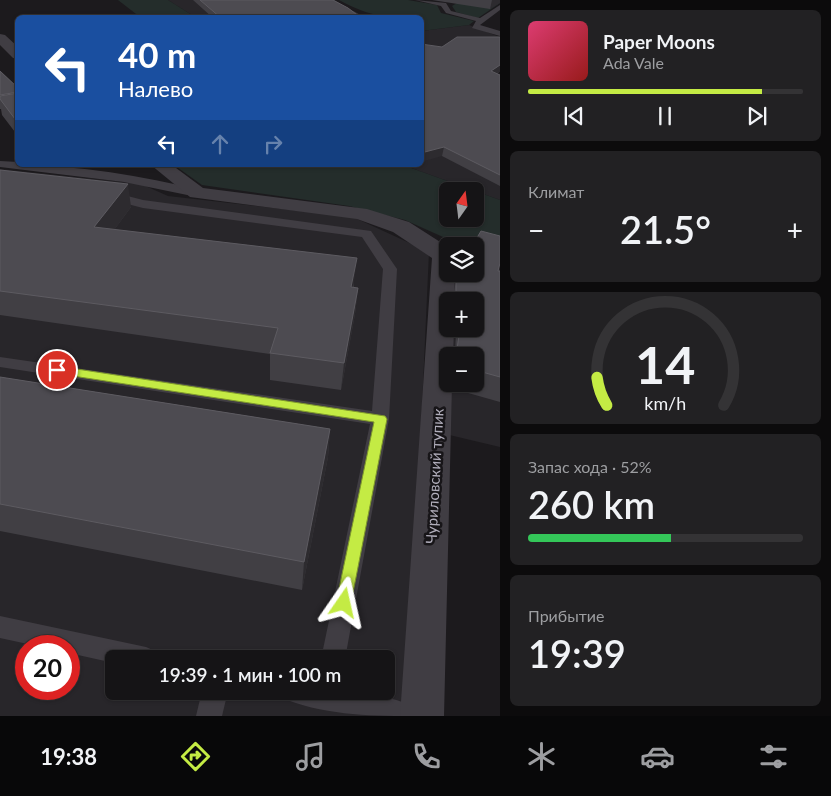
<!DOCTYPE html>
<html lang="ru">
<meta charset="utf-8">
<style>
:root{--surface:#151416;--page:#222123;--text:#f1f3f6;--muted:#9d9ea1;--line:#343335;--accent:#c4eb44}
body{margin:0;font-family:Lato,sans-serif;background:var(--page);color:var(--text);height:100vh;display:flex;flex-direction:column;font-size:19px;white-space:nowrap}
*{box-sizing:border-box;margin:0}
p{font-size:16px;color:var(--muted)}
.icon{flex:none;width:28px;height:28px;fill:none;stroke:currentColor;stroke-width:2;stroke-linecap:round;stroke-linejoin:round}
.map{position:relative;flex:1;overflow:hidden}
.side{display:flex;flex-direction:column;gap:10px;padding:10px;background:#0c0b0c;width:331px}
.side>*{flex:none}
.hud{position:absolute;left:15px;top:15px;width:409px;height:152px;border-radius:8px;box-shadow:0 1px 4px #0004,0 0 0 1px var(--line);background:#1a4fa0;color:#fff;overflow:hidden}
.needle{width:32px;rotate:14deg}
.fabs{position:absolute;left:439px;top:182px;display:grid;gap:10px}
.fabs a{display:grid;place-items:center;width:45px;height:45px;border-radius:8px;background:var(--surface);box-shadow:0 1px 4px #0004,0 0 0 1px var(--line);font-size:25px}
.speed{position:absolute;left:15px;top:635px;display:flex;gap:10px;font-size:25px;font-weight:700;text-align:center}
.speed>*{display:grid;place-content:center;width:65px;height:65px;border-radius:50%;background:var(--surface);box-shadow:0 1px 4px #0004,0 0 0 1px var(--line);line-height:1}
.speed .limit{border:8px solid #d22;background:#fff;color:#111}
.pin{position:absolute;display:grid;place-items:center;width:42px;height:42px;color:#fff;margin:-21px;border:2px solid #fff;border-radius:50%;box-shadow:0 1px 5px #0007}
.me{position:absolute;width:55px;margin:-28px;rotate:11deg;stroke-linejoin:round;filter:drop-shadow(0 0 4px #0008)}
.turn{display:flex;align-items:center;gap:18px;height:105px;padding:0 20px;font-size:22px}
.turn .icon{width:65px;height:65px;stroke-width:2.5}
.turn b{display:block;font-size:35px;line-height:42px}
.lanes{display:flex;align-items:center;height:48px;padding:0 20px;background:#0003;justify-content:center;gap:25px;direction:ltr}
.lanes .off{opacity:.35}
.big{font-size:38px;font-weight:600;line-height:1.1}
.side .widget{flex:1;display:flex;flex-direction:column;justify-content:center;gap:8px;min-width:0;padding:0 18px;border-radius:8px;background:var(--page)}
.side .dial{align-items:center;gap:0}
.dial svg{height:130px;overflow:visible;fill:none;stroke:var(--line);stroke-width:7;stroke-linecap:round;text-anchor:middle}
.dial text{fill:var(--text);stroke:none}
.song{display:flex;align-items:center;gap:15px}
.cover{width:60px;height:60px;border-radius:8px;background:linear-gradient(135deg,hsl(340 70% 55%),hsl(0 70% 35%))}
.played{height:5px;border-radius:2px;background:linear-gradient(90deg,var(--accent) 85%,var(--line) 85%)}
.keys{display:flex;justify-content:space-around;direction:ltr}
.heat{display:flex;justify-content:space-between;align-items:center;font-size:28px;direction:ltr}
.charge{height:8px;border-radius:4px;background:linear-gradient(90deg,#34c759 52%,var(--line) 0)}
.trip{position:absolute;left:105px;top:650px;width:290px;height:50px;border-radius:8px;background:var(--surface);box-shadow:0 1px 4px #0004,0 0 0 1px var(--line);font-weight:600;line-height:50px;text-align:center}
.menu{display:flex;height:80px;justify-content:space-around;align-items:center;background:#080809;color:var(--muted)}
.menu .icon{width:35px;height:35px}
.menu .on{color:var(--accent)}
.menu b{font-size:22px;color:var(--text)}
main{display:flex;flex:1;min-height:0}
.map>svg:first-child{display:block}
</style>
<main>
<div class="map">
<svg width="500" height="716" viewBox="0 0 500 716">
<rect width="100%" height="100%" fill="#1c1a1d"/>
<g fill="#28262a" fill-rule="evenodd">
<polygon points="168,0 219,0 241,17 195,17"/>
<polygon points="469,25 500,37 500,62 421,45 421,31"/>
<polygon points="421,144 500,159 500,200 403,165 421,165"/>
<path d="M0 169 141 184 168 196 353 217 429 252 408 716H0ZM26 646H69V689H26ZM114 659H386V691H114Z"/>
<path d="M500 255V447L441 433 448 274H475ZM448 301H475V329H448ZM448 356H475V384H448Z"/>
</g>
<g fill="#242d2b" fill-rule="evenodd">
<polygon points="118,0 168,0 195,17 140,17"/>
<path d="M339 0H408L437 5 441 13 474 21 469 25 421 31V18C384 17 373 18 339 0Z"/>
<polygon points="462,0 500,3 478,18 456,12 452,6"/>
<path d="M174 165H403L500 200V255L452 241 405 220 349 206 202 185ZM448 191H475V219H448Z"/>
</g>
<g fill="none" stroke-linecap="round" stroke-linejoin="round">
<g fill="#403d43" fill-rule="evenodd">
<polygon points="325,0 333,0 366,18 357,18"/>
<polygon points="415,0 446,3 451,11 480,18 500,5 500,10 480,25 500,31 500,36 472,28 476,21 446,13 441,6"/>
<path d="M0 161 18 162V165C79 165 142 176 201 190L203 193 197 197 124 182 0 167Z"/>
<polygon points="108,191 143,200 371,231 397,269 389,419 345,659 321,659 370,424 0,367 0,357 372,411 383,269 362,237 143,208 104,198 104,192"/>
<polygon points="0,616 146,647 155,651 158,659 114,659 114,663 69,653 69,646 37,646 0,638"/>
<polygon points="202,691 228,691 222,716 196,716"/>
<path d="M284 691C328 691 374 689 416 707L420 716C375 716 330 716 287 700Z"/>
</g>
<g fill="#403d43" fill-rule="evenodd">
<polygon points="0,34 5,35 18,47 18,59 13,58 0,45"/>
<polygon points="151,165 172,165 203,188 367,209 409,222 448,247 448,274 455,274 454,301 448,301 448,329 454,329 453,356 448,356 448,384 452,384 444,716 400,716 432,258 393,232 357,219 190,197"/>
</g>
</g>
<g fill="#413f44">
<polygon points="193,0 333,0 361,18 213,18"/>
<polygon points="432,0 500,0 490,9"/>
<polygon points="500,37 500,71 497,74 500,75 500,186 442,156 442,47"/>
<polygon points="0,71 18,88 18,136 2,115 1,109 0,109"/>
<polygon points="0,170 131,207 114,230 354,283 354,288 358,288 355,314 341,390 270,380 270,354 0,315"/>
<polygon points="498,271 500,271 500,402 454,389 453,384 475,384 475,356 455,356 456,329 455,329 475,329 475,301 452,301 456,281 458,281 459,274 475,274"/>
<polygon points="0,377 330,429 328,457 302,590 0,531"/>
</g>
<g fill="#2d2b2f">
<polygon points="492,0 500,0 500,3 490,9"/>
<polygon points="500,65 500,71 490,79 491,71"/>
<polygon points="18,92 18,106 0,99 0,95"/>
<polygon points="444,147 442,156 421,162 421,153"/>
<polygon points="128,184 131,207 98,252 94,227"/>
<polygon points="357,258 354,283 349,313 351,287"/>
<polygon points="358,288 355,314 341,390 344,363"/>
<polygon points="330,429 328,457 302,590 304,562"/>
</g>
<g fill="#4d4b51" stroke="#5d5b61">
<polygon points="200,0 333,0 348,8 361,18 221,18"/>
<polygon points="457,37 500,37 500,65 491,71 500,75 500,175 444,147 421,153 421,44 442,47"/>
<polygon points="0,71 18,88 18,92 0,95"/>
<polygon points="18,93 18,123 0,99 0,96"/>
<polygon points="0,170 128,184 94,227 357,258 351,287 358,288 344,363 270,353 278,328 0,291"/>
<polygon points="481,231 500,236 500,263 498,271 500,271 500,377 475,370 475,356 456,356 460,329 475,329 475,301 456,301 456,281 460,280 461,274 475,274 475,246 472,246"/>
<polygon points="0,377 330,429 304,562 0,504"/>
</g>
<polygon fill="#c4eb44" stroke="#7f992c" points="57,366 385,416 387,419 350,608 344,611 339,608 336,603 374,422 53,373 53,367"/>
<g text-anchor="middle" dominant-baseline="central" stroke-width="5" stroke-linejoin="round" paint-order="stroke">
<g font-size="15" fill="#b1aebb" stroke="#171518">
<text transform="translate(434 476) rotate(-87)">Чуриловский тупик</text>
</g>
</g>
</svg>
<div class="fabs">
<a><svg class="needle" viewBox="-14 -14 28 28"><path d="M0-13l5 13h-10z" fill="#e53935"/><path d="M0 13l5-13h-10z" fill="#9d9ea1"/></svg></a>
<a><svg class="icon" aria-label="layers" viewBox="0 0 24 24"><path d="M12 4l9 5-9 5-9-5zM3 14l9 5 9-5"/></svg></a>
<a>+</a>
<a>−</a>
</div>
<div class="speed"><div class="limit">20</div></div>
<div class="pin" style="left:57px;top:370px;background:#d93025"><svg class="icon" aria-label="arrive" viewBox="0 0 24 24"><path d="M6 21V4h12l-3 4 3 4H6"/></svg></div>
<svg class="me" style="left:344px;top:603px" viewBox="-20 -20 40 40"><path d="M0-17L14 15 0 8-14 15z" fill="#c4eb44" stroke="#fff" stroke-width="4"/></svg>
<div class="trip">19:39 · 1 мин · 100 m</div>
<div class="hud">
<div class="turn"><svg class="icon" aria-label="left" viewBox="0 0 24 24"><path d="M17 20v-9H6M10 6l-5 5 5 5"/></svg><div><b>40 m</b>Налево</div></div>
<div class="lanes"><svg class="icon" aria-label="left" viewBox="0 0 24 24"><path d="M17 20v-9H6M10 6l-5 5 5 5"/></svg><svg class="icon off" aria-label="ahead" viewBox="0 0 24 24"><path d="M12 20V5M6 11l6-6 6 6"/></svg><svg class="icon off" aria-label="right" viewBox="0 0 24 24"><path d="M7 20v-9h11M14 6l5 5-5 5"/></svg></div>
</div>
</div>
<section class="side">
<div class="widget">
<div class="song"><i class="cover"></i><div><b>Paper Moons</b><p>Ada Vale</p></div></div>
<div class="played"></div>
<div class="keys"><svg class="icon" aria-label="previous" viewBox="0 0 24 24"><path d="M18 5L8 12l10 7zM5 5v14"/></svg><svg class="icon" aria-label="pause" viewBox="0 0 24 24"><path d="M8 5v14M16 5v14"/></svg><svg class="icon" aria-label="next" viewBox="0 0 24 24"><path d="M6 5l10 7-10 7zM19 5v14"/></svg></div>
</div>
<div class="widget"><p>Климат</p>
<div class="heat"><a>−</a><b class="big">21.5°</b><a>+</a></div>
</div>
<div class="widget dial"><svg viewBox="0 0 100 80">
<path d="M14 69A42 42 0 1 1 86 69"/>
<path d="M14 69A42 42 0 0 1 8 52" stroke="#c4eb44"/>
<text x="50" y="56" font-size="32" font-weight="700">14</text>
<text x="50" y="72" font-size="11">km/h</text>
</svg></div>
<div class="widget"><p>Запас хода · 52%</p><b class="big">260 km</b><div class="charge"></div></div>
<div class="widget"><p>Прибытие</p><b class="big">19:39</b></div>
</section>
</main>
<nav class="menu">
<b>19:38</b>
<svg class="icon on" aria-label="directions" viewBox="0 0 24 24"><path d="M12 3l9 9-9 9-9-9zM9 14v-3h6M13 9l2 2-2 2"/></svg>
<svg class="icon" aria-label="music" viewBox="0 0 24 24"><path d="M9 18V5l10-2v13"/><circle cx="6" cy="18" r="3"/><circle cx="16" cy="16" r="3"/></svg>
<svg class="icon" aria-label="phone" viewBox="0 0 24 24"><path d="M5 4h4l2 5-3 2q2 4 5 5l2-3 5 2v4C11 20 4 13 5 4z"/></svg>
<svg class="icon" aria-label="climate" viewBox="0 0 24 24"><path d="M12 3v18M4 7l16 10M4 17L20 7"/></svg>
<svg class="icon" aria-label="car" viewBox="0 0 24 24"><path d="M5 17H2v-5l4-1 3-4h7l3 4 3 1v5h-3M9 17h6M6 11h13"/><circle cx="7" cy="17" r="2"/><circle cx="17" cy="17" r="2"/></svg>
<svg class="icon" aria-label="filters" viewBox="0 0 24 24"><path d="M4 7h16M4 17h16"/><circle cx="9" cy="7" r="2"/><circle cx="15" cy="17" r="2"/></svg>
</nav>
